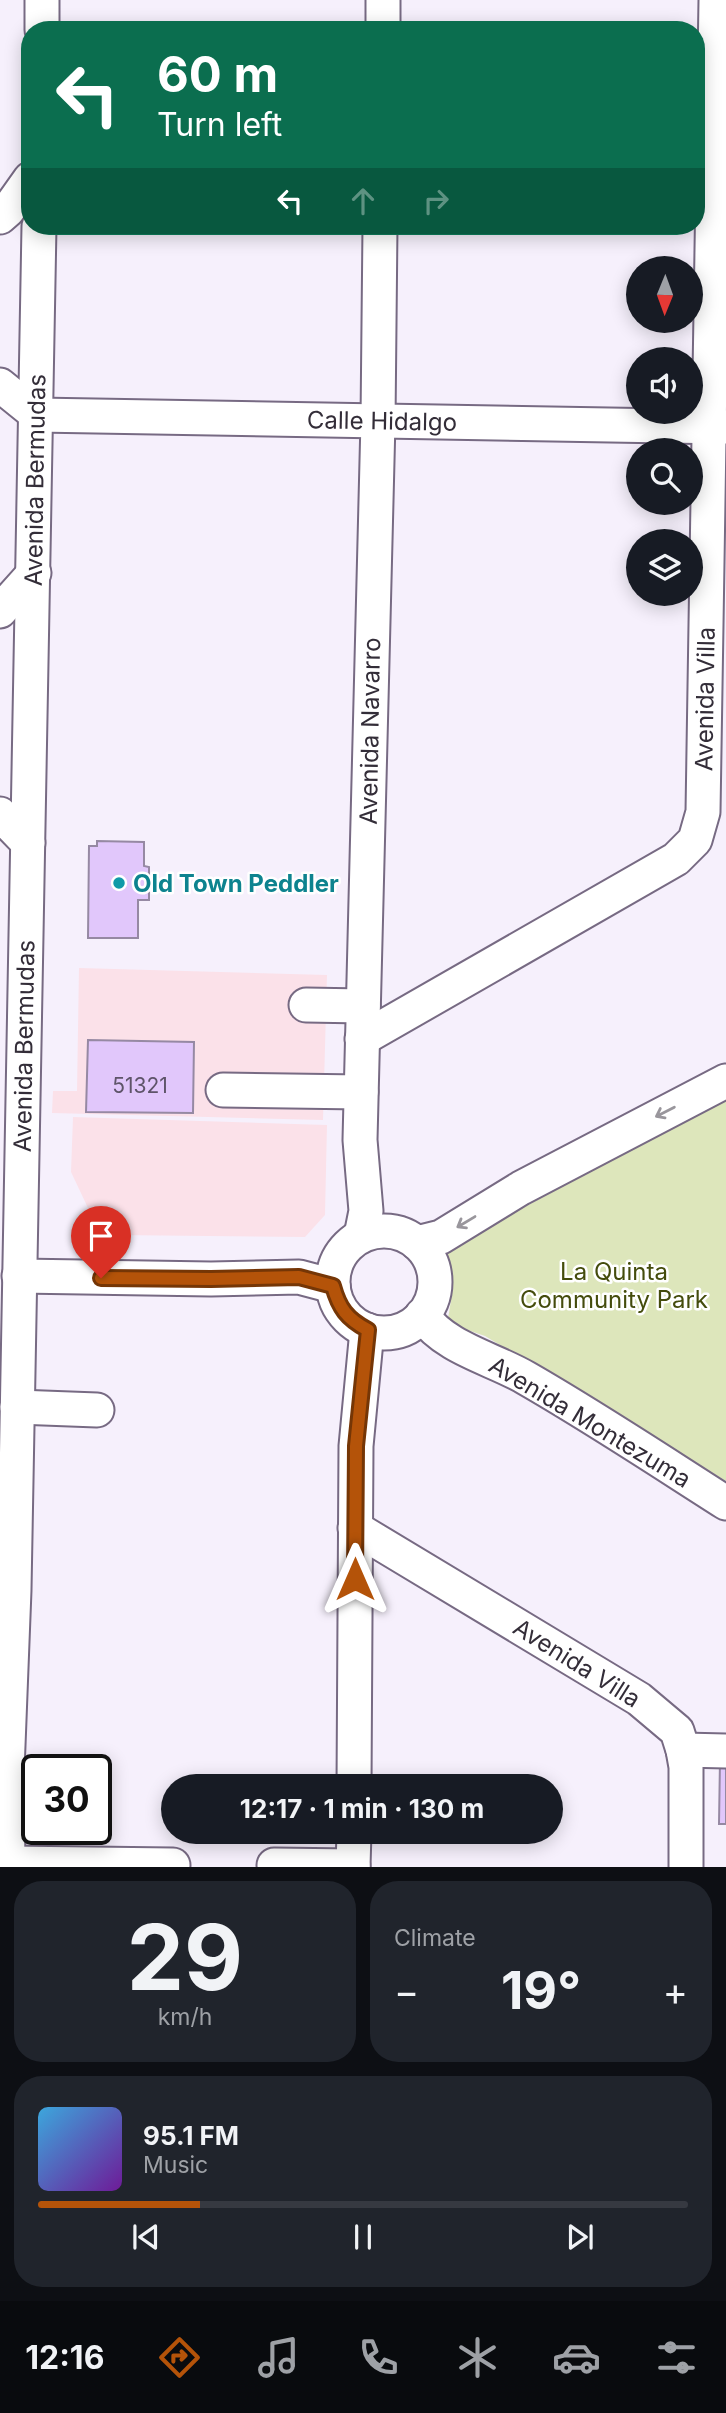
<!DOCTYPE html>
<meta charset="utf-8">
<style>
:root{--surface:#171b24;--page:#20242c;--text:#f1f3f6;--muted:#9ea1a6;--line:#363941;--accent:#b45309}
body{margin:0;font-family:Inter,sans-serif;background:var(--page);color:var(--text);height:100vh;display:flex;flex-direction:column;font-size:26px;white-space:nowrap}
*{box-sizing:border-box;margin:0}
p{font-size:23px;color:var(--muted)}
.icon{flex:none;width:38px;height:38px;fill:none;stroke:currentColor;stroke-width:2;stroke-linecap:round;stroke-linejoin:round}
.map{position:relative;height:1867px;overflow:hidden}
.sheet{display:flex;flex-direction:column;gap:14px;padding:14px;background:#0d0f14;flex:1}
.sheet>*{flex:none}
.guide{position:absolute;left:21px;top:21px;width:684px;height:214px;border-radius:28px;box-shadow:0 4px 18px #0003;background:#0b6e4f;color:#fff;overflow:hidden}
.needle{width:46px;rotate:181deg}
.buttons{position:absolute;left:626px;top:256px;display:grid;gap:14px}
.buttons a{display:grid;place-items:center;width:77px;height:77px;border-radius:50%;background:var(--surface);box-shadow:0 4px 18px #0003;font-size:35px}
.speed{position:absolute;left:21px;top:1754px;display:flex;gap:14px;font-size:35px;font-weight:700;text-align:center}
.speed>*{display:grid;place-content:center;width:91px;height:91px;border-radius:50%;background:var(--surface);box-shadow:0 4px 18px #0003;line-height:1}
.speed .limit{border:4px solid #111;border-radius:10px;background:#fff;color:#111}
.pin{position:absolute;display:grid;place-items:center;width:60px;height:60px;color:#fff;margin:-72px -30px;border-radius:50% 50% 50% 0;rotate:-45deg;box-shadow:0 0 7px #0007}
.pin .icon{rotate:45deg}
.me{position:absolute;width:77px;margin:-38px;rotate:0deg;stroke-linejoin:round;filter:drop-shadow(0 0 5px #0008)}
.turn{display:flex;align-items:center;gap:24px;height:147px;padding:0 21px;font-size:32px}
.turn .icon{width:91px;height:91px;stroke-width:2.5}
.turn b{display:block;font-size:49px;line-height:60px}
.lanes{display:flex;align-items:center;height:66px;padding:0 21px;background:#0003;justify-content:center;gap:35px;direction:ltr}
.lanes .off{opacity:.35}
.big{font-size:52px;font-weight:700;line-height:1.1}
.sheet .widget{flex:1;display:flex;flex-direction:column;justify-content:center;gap:10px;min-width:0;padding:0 24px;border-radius:28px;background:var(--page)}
.sheet .dial{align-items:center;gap:0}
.dial b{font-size:91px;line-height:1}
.song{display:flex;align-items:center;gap:21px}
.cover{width:84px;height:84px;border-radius:10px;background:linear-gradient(135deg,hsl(200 70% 55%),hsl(280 70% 35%))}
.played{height:7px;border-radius:4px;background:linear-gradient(90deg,var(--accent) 25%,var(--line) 25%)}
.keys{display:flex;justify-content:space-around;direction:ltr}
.heat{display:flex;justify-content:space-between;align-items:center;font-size:38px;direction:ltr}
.sheet .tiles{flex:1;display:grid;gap:14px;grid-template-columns:1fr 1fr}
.widget:last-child{grid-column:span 2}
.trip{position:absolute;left:161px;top:1774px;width:402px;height:70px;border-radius:35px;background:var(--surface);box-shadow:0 4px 18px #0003;font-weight:700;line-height:70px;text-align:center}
.menu{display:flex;height:112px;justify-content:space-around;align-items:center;background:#090b0e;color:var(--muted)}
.menu .icon{width:49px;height:49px}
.menu .active{color:var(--accent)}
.menu b{font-size:32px;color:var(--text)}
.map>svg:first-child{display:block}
</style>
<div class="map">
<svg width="726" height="1867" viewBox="0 0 726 1867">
<rect width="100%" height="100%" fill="#f6f0fc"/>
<g fill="#fbe1e9">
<polygon points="79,968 327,975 323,1120 52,1113 53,1091 77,1091"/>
<polygon points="73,1117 327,1125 325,1215 305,1237 114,1235 88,1208 71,1172"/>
</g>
<path fill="#dde6bb" d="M726 1097V1481L485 1336 447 1323C453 1294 454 1279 444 1251Z"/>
<g fill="#e1c7fb" stroke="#9689a3" stroke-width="2">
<polygon points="97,841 144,842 144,866 149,867 149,900 138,900 138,938 88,938 89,846 97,846"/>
<polygon points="88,1040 194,1042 193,1113 86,1112"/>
<polygon points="720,1760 726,1760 726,1824 719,1824"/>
</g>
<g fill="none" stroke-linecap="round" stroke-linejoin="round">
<g stroke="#776a83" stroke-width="37">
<g id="minor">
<polyline points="42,30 42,0"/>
<polyline points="383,30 383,0"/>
<polyline points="0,217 8,210 30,179"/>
<polyline points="0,385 37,415 726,427"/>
<polyline points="0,611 34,573"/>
<polyline points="0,814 28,843"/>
<polyline points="306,1005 363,1006"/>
<polyline points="362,1039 676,859 695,840 703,812 716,0"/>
<polyline points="223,1090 361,1092"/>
<circle cx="384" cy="1282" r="51"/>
<polyline points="361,1236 366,1211 360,1140 378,421 380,226"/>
<polyline points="417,1243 441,1237 521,1188 726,1081"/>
<polyline points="19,1276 211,1279 299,1277 333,1286"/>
<path d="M422 1315C446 1349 492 1358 526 1378 594 1417 660 1461 726 1503"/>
<polyline points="17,1407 97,1410"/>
<polyline points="355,1528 639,1699 677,1731 683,1750 686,1767 686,1867"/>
<polyline points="683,1750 726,1751"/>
<polyline points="354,1787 356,1446 367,1330"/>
<polyline points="8,1863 173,1865"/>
<polyline points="274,1865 353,1866"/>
<polyline points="8,1867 7,1771 14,1590 39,226"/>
<polyline points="353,1867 354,1832"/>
</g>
</g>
<use href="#minor" stroke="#fff" stroke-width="33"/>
</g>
<defs><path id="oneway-shaft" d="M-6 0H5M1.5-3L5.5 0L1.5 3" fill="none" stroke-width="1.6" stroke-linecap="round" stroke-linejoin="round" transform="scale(1.75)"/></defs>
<g stroke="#99969c">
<use href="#oneway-shaft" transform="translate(665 1112) rotate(153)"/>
<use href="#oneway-shaft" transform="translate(466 1222) rotate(149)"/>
</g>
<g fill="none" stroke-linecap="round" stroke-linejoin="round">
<g stroke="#753606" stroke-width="18">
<path id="route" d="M101 1278 211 1279 299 1277 333 1286C339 1308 347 1319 368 1330L356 1446 355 1579"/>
</g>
<use href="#route" stroke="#b45309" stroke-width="12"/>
</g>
<circle fill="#0f9aa8" stroke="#fff" stroke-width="2.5" cx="119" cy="883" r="7"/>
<g text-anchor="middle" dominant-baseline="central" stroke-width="5" stroke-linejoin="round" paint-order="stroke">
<g font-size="21" fill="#5e5469">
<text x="140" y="1085">51321</text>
</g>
<g font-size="24" fill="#332d38" stroke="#fff">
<text transform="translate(382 421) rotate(1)">Calle Hidalgo</text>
<text transform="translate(35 480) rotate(-89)">Avenida Bermudas</text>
<text transform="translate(705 699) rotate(-89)">Avenida Villa</text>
<text transform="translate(370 731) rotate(-89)">Avenida Navarro</text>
<text transform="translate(24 1046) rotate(-89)">Avenida Bermudas</text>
<text transform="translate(590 1422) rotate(31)">Avenida Montezuma</text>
<text transform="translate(577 1663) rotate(32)">Avenida Villa</text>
</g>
<g font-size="24" font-weight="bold" fill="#0d838f" stroke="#fff" text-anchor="start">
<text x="133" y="883">Old Town Peddler</text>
</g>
<g font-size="24" fill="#444c0c" stroke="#fff">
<text x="614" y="1271">La Quinta<tspan x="614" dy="28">Community Park</tspan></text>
</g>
</g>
</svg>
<div class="buttons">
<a><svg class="needle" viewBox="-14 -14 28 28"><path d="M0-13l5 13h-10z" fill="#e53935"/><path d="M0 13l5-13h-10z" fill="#9ea1a6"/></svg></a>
<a><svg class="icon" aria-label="sound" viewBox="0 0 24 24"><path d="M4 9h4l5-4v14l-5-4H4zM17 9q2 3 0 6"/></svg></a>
<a><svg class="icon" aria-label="search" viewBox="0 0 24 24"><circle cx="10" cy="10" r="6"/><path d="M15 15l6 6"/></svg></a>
<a><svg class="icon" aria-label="layers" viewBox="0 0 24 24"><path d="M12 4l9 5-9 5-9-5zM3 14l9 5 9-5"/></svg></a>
</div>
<div class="speed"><div class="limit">30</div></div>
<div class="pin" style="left:101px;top:1278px;background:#d93025"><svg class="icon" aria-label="arrive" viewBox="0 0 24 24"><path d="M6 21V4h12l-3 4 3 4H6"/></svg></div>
<svg class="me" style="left:355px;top:1579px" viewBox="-20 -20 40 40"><path d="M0-17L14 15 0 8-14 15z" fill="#b45309" stroke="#fff" stroke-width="4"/></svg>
<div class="trip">12:17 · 1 min · 130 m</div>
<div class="guide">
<div class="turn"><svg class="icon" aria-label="left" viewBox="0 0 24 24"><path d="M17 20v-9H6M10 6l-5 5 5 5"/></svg><div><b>60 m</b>Turn left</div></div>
<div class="lanes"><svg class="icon" aria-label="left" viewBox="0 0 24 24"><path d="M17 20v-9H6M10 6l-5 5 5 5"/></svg><svg class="icon off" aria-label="ahead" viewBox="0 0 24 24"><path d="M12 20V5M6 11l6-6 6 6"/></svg><svg class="icon off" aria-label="right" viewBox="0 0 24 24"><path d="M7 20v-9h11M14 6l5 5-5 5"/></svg></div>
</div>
</div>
<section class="sheet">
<div class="tiles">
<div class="widget dial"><b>29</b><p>km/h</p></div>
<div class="widget"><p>Climate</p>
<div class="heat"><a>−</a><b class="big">19°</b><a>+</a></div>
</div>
<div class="widget">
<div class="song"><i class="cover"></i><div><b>95.1 FM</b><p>Music</p></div></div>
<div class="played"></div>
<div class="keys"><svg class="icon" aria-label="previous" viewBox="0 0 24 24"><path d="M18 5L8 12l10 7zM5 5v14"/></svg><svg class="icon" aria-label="pause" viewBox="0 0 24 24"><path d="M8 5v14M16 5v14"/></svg><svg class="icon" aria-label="next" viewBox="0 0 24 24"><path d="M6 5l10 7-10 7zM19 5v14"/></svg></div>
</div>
</div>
</section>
<nav class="menu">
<b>12:16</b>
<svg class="icon active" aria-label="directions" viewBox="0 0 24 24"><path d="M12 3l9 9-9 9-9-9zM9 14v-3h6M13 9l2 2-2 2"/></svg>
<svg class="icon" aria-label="music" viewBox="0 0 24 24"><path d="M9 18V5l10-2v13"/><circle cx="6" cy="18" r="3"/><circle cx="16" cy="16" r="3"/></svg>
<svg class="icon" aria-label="phone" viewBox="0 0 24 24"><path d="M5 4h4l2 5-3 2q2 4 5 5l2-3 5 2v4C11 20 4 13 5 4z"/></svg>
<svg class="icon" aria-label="climate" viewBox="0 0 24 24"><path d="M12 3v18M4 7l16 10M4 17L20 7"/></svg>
<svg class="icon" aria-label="car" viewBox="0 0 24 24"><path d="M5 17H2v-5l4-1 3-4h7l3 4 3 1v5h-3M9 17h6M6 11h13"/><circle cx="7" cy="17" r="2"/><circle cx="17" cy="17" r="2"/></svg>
<svg class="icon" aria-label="filters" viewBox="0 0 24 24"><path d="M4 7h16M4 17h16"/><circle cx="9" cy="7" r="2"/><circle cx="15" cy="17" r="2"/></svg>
</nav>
